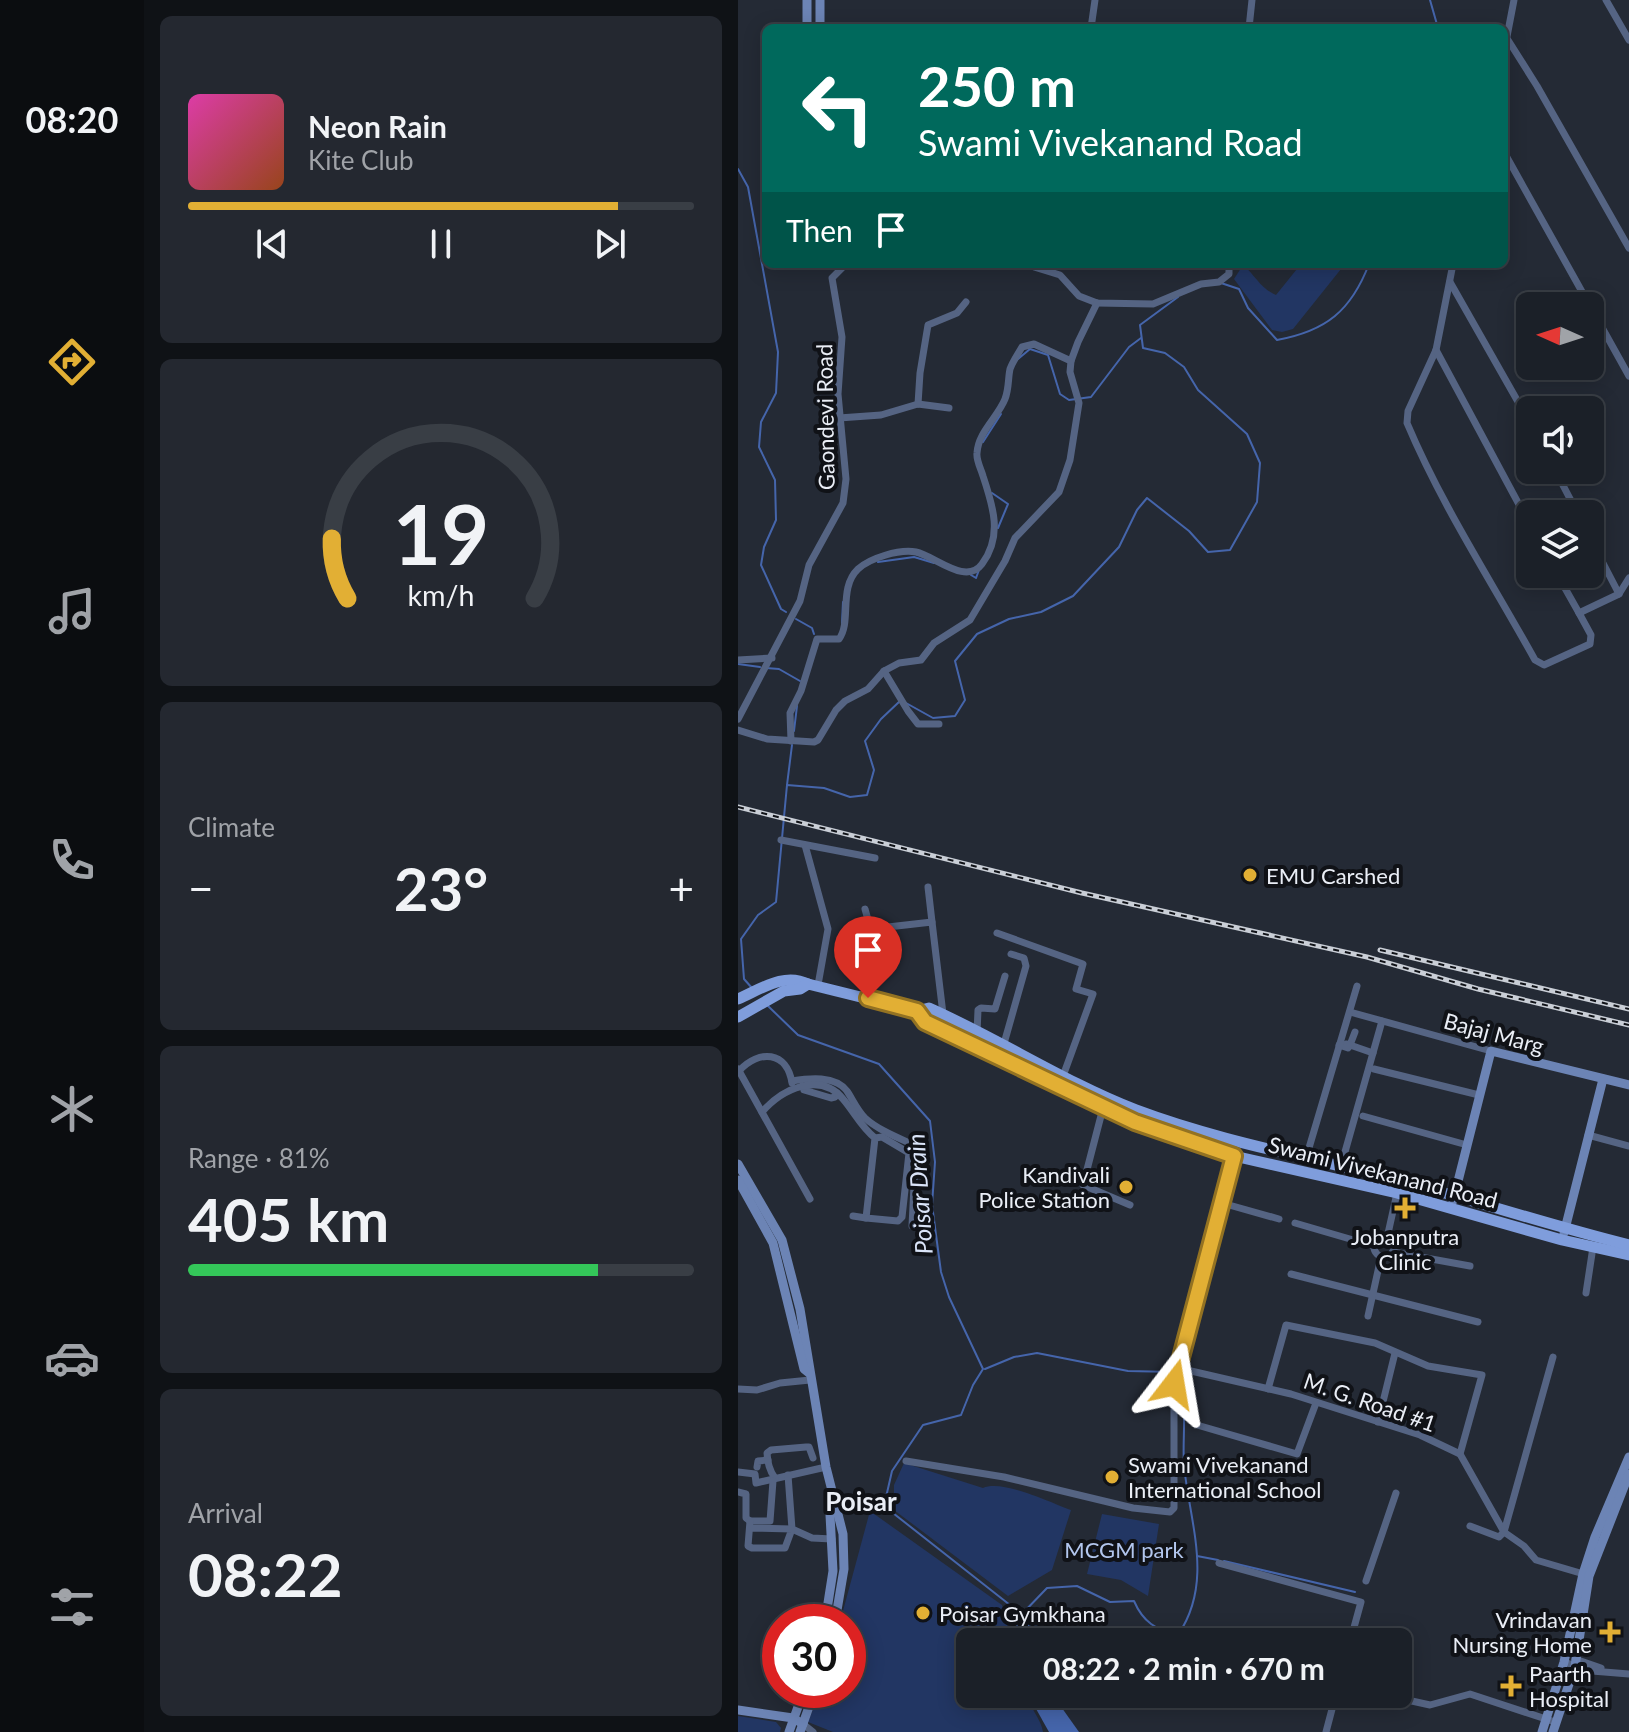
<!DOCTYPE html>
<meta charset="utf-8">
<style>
:root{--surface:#1b2028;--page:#242830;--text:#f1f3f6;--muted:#a0a3a8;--line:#393e45;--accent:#e2af34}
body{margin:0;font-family:Lato,sans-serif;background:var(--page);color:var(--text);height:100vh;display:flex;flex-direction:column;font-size:30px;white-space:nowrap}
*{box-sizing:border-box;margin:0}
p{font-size:26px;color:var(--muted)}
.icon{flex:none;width:44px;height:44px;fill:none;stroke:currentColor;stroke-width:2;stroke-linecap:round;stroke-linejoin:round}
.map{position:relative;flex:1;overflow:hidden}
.drawer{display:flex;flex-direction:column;gap:16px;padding:16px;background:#0f1216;width:594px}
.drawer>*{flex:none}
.hud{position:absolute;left:24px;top:24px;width:746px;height:244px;border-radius:12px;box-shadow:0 4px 20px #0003,0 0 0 2px var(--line);background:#00695c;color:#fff;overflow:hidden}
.needle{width:52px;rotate:273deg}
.tools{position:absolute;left:778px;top:292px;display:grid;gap:16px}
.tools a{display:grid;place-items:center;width:88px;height:88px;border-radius:12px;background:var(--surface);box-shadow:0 4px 20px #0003,0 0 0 2px var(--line);font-size:40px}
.speed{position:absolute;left:24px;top:1604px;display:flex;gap:16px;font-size:40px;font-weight:700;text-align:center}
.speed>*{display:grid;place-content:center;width:104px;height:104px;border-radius:50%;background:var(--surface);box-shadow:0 4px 20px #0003,0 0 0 2px var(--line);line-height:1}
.speed .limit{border:12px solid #d22;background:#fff;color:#111}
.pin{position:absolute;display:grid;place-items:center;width:68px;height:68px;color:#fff;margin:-82px -34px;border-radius:50% 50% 50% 0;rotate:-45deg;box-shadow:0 0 8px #0007}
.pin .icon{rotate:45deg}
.me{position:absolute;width:88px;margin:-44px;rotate:14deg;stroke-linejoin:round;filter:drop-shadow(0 0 6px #0008)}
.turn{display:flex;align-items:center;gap:28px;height:168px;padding:0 24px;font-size:36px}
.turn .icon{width:104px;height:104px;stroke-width:2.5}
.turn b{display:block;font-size:56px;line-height:68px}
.then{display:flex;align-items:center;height:76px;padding:0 24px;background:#0003;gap:16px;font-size:30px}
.big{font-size:60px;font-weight:700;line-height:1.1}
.drawer .widget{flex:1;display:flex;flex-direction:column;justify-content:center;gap:12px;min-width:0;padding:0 28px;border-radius:12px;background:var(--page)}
.drawer .dial{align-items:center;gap:0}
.dial svg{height:208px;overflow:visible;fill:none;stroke:var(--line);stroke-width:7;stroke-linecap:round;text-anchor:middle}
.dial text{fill:var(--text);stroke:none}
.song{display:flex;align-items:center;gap:24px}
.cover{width:96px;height:96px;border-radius:12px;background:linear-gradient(135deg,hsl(320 70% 55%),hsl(20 70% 35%))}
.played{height:8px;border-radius:4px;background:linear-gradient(90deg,var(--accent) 85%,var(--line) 85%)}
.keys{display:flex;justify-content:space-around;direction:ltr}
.heat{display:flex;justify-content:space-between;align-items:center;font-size:44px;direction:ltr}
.charge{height:12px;border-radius:6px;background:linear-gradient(90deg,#34c759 81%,var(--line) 0)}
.trip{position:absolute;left:218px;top:1628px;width:456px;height:80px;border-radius:12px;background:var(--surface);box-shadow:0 4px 20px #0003,0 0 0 2px var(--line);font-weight:700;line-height:80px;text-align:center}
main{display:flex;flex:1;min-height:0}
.tab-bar{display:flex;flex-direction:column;width:144px;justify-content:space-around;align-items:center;background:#0b0d10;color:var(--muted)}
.tab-bar .icon{width:56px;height:56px}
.tab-bar .current{color:var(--accent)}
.tab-bar b{font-size:36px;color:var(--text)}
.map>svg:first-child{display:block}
</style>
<main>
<nav class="tab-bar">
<b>08:20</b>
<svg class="icon current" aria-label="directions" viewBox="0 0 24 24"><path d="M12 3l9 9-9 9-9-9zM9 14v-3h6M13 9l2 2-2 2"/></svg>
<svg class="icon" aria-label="music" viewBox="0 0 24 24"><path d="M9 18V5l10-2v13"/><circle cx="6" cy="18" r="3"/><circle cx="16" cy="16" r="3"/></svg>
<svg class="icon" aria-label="phone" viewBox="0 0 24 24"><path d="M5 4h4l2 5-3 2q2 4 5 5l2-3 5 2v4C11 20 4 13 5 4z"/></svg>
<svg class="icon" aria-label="climate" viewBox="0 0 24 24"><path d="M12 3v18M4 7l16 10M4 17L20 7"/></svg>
<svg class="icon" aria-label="car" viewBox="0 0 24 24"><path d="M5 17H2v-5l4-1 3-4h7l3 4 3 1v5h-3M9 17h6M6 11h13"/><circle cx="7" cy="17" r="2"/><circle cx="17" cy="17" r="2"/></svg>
<svg class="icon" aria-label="filters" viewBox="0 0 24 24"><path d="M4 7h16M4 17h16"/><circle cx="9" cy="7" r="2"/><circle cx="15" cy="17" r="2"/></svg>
</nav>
<section class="drawer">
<div class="widget">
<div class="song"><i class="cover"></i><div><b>Neon Rain</b><p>Kite Club</p></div></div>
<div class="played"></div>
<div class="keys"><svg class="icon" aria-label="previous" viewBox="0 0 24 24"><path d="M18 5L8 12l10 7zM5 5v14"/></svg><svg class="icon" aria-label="pause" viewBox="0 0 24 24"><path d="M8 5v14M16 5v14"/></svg><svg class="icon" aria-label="next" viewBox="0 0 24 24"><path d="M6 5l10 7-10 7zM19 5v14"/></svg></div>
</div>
<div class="widget dial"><svg viewBox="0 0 100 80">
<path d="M14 69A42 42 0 1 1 86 69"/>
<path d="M14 69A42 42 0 0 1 8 46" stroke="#e2af34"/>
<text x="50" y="56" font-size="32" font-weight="700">19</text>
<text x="50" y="72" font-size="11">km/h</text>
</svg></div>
<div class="widget"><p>Climate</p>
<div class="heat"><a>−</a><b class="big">23°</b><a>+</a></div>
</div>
<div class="widget"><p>Range · 81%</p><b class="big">405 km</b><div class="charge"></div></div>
<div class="widget"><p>Arrival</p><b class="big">08:22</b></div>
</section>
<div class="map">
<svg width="891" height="1732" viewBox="0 0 891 1732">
<rect width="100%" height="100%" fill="#242a35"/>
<g fill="#223663">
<path d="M563 264H607L555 329 544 332 534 330 496 279 505 265C518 276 522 288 538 295Z"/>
<path d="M166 1463 245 1488C264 1479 314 1503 333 1510L314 1570 270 1596 156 1510V1485Z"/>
<path d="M132 1511 264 1605 274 1642H232V1694H288C292 1708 303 1719 305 1732H95L70 1722 83 1690H110V1622H102Z"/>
<polygon points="364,1514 421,1524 410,1596 383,1580 349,1574"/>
<polygon points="0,1716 38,1722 43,1728 42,1732 0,1732"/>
</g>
<g fill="#4565ab">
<polygon points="281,1616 303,1624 299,1642 283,1642 278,1625"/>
<polygon points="294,1694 314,1694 341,1732 311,1732 297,1707"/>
</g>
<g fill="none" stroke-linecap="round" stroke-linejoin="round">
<g stroke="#4565ab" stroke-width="2">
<polyline points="692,0 700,28"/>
<polyline points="0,169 10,187 40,352 38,393 23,422 21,447 37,480 38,520 26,547 23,565 43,609 48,612"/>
<path d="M483 283 501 289 510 308 539 340C588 331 613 311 631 264"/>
<polyline points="280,359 292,349 310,355 322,394 331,400 353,397 391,347 403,338"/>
<polyline points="245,442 263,414"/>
<polyline points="254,493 270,504 260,528"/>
<polyline points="140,562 176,557 196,563"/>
<polyline points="233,575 238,578 241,570"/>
<polyline points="58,619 74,628 76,634"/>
<polyline points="104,623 105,602"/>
<polyline points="0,664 22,667"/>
<polyline points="28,668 41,669 62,681"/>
<polyline points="168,703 195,718 217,716 227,700 217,661 239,634 271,619 303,612 335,596 381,547 399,510 409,498 451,531 470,552 492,550 519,502 522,463 509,434 460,390 446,367 427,353 405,348 402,325 440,297"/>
<polyline points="56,731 59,706"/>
<polyline points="49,785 54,745"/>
<polyline points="14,988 6,979 3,939 20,915 38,902 49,785 86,788 112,797 129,795 136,770 127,741 143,719 162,701"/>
<polyline points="29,1005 60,1035 141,1064 192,1121 197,1162 194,1205 203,1272 211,1297 245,1369 235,1385 223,1415 185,1425 154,1471 146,1506 272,1605 281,1617"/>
<polyline points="247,1369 276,1357 299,1353 390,1371 436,1372"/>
<polyline points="459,1556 480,1560"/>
<polyline points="486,1561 617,1592"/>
<path d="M282 1616 309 1588 339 1586 372 1602 396 1601C405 1622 418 1630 440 1635 476 1582 452 1524 446 1466 444 1437 450 1408 441 1380"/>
</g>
<g stroke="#556483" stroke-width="7">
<polyline points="868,0 891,40"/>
<polyline points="353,28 357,0"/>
<polyline points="511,28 514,0"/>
<polyline points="770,40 799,86 891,248"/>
<polyline points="766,52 776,0"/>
<polyline points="766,152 852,306"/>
<polyline points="296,264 296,267 322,275 341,296 359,303 415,304 463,284 481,282 491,274 491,264"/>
<path d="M715 264 698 350 670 411 669 423C704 506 754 582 797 660L806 665 852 644 853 635 841 613 881 594 891 578"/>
<polyline points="712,282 792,423"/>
<polyline points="852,306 891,376"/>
<polyline points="698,350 792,525"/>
<polyline points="180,404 182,373 190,325 219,313 228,302"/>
<polyline points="101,418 143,415 180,404 211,408"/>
<polyline points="817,470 840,514"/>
<polyline points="852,538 881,594"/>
<polyline points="819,574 841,613"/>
<polyline points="0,660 34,658"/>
<polyline points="146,671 170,711 180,724 201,724"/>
<polyline points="0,719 62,601 71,565 105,503 108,479 100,394 104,337 94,278 108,264"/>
<polyline points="0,730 29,739 76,742 80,740 98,710 107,701 130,689 146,671 161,663 183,660 196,643 232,620 267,561 277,538 321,492 332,460 341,403 332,372 333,361 340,342 359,303"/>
<path d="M53 741 52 713 63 691 79 639H101C114 622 100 588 120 569 132 558 161 549 178 552 197 556 228 586 244 564 265 536 255 506 245 476 243 469 238 460 239 453 240 432 260 417 267 399 271 389 270 378 272 369 275 361 280 354 284 347L296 344 333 361"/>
<polyline points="43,840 137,858"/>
<polyline points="67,845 90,929 80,985"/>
<polyline points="190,887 194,922"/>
<polyline points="127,909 140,956 130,998"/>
<polyline points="150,927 194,922 205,1014"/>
<polyline points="259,933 345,964 338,989 355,994 325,1076"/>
<polyline points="612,1012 753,1051"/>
<polyline points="239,1033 240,1010 243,1008 257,1009 267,976"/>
<polyline points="608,1044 612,1045 617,1032"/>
<polyline points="601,1045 610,1048 612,1045 635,1053"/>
<polyline points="265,1047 288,966 286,958 273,954"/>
<polyline points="0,1069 72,1199"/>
<polyline points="636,1069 741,1095"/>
<path d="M1 1071C21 1049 49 1051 54 1083"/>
<path d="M54 1081C71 1078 97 1075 109 1091 115 1100 119 1110 127 1118 140 1130 161 1138 178 1146L174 1226"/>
<polyline points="66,1090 93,1098 97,1097 99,1093"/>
<polyline points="365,1108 345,1185 392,1205"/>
<path d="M24 1112C44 1089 82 1071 105 1099 117 1113 123 1127 137 1138L144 1137 171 1153 164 1217 160 1221 128 1218 137 1138"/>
<polyline points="625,1116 729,1145"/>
<polyline points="850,1135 891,1146"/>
<polyline points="568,1158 619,986"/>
<polyline points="603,1166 644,1021"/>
<polyline points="484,1203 541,1219"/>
<polyline points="115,1216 128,1218"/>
<polyline points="557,1223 636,1246"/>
<circle cx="646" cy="1247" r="10"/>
<polyline points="649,1238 659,1193"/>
<polyline points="655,1252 732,1266"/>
<polyline points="553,1274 740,1322"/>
<polyline points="848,1293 855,1247"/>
<polyline points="630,1316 643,1257"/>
<polyline points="440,1368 553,1394 682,1435 722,1454 766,1532 786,1546 798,1560 849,1575"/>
<polyline points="0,1389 19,1390 42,1383 72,1380"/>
<polyline points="530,1389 548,1325 637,1343 690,1366 744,1375 722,1454"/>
<polyline points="640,1422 657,1353"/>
<polyline points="459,1425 559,1454 578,1403"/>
<polyline points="168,1461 266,1477 395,1508 432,1512 436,1508 436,1384 496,1156"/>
<polyline points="19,1467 20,1461 30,1460"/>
<polyline points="0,1472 17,1474 18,1483 88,1467"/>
<polyline points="50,1475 54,1529 74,1538 94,1539"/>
<path d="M37 1478C31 1470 30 1463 29 1453L33 1450 68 1447H71L75 1458"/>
<polyline points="0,1492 8,1494 8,1518 12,1521 32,1521 35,1481"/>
<polyline points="732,1526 761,1537 766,1532 815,1357"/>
<polyline points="12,1528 54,1529 47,1548 14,1548 10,1546 12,1521"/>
<polyline points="481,1563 623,1602 612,1642"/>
<polyline points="628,1581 658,1493"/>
<polyline points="837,1659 863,1668"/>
<polyline points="826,1662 854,1671 891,1674"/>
<polyline points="642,1694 692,1705 732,1694 817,1722"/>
<polyline points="65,1724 75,1732"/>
<polyline points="588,1732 598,1694"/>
</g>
<g stroke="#6c84b5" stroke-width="9">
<polyline points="82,0 82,28"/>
<polyline points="69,28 69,0"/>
<polyline points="0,1164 44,1240 62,1309 88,1467 105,1534 106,1569 97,1622"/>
<polyline points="0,1180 35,1243 66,1369 71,1373"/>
<polyline points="715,1201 753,1051 891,1085"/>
<polyline points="826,1233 865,1079"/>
<polyline points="87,1622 95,1571 92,1515 96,1503"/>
<polyline points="0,1710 55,1718 65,1724"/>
<polyline points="51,1732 66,1690"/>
<polyline points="62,1732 77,1690"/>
<polyline points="804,1732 826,1662 845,1574 857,1537 891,1457"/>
<polyline points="815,1732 837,1666 851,1576 891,1474"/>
</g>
<g stroke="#7f9ddc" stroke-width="11">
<path d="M0 999C23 989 46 972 70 984"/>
<polyline points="179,1011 187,1022 397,1122 496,1156 659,1193 824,1240 891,1255"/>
<path d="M0 1017 46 991 62 989 70 984 179 1011 191 1008C261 1039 326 1082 398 1110 483 1142 575 1158 663 1181 739 1201 814 1226 891 1245"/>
</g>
<g stroke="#c9ced6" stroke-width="5">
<g id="rail">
<polyline points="0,807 344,893 629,957 740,989 891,1025"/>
<polyline points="642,950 891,1009"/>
</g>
</g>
<use href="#rail" stroke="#101217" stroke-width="2" stroke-dasharray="6" stroke-linecap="butt"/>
</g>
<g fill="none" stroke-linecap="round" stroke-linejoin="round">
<g stroke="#937222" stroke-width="20">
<polyline id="route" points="130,998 179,1011 187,1022 397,1122 496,1156 436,1384"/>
</g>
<use href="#route" stroke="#e2af34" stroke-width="14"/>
</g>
<g fill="#e2af34" stroke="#101217" stroke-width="3">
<circle cx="512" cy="875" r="8"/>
<circle cx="388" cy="1187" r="8"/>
<path d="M663 1196h8v8h8v8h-8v8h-8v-8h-8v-8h8z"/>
<circle cx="374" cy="1477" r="8"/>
<circle cx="185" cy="1613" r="8"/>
<path d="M868 1620h8v8h8v8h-8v8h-8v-8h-8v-8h8z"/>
<path d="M769 1674h8v8h8v8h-8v8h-8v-8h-8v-8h8z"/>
</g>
<g text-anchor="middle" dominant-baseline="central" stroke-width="8" stroke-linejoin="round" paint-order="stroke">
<g font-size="22" fill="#eaeef6" stroke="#101217">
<text transform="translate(87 417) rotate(-91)">Gaondevi Road</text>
<text transform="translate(756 1033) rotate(15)">Bajaj Marg</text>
<text transform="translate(645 1172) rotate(14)">Swami Vivekanand Road</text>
<text transform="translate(632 1402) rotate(19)">M. G. Road #1</text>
</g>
<g font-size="22" fill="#eaeef6" stroke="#101217" text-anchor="start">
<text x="528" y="875">EMU Carshed</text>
<text x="372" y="1174" text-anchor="end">Kandivali<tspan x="372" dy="25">Police Station</tspan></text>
<text x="667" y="1236" text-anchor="middle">Jobanputra<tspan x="667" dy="25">Clinic</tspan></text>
<text x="390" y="1464">Swami Vivekanand<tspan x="390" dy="25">International School</tspan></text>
<text x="201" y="1613">Poisar Gymkhana</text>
<text x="854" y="1619" text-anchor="end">Vrindavan<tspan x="854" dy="25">Nursing Home</tspan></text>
<text x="791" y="1673">Paarth<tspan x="791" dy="25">Hospital</tspan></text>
</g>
<g font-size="22" fill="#b2c6ed" stroke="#101217">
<text x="386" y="1549">MCGM park</text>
</g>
<g font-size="24" font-style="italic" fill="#dae4f8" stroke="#101217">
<text transform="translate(181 1194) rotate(-94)">Poisar Drain</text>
</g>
<g font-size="26" font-weight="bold" fill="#eaeef6" stroke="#101217">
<text x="123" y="1501">Poisar</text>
</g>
</g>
</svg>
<div class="tools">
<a><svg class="needle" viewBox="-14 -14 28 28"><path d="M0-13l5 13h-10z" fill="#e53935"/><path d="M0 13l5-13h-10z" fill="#a0a3a8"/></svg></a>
<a><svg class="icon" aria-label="sound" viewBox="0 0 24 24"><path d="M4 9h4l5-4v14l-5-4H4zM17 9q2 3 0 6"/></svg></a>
<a><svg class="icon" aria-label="layers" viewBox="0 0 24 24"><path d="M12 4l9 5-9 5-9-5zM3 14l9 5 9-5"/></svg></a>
</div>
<div class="speed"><div class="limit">30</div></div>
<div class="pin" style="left:130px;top:998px;background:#d93025"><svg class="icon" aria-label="arrive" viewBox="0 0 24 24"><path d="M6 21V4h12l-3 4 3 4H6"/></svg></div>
<svg class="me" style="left:436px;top:1384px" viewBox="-20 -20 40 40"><path d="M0-17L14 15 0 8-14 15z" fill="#e2af34" stroke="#fff" stroke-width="4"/></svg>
<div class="trip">08:22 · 2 min · 670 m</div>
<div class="hud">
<div class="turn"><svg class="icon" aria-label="left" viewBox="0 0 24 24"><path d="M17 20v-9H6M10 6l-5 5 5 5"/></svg><div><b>250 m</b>Swami Vivekanand Road</div></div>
<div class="then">Then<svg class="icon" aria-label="arrive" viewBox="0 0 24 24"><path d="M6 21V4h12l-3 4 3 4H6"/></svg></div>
</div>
</div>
</main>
